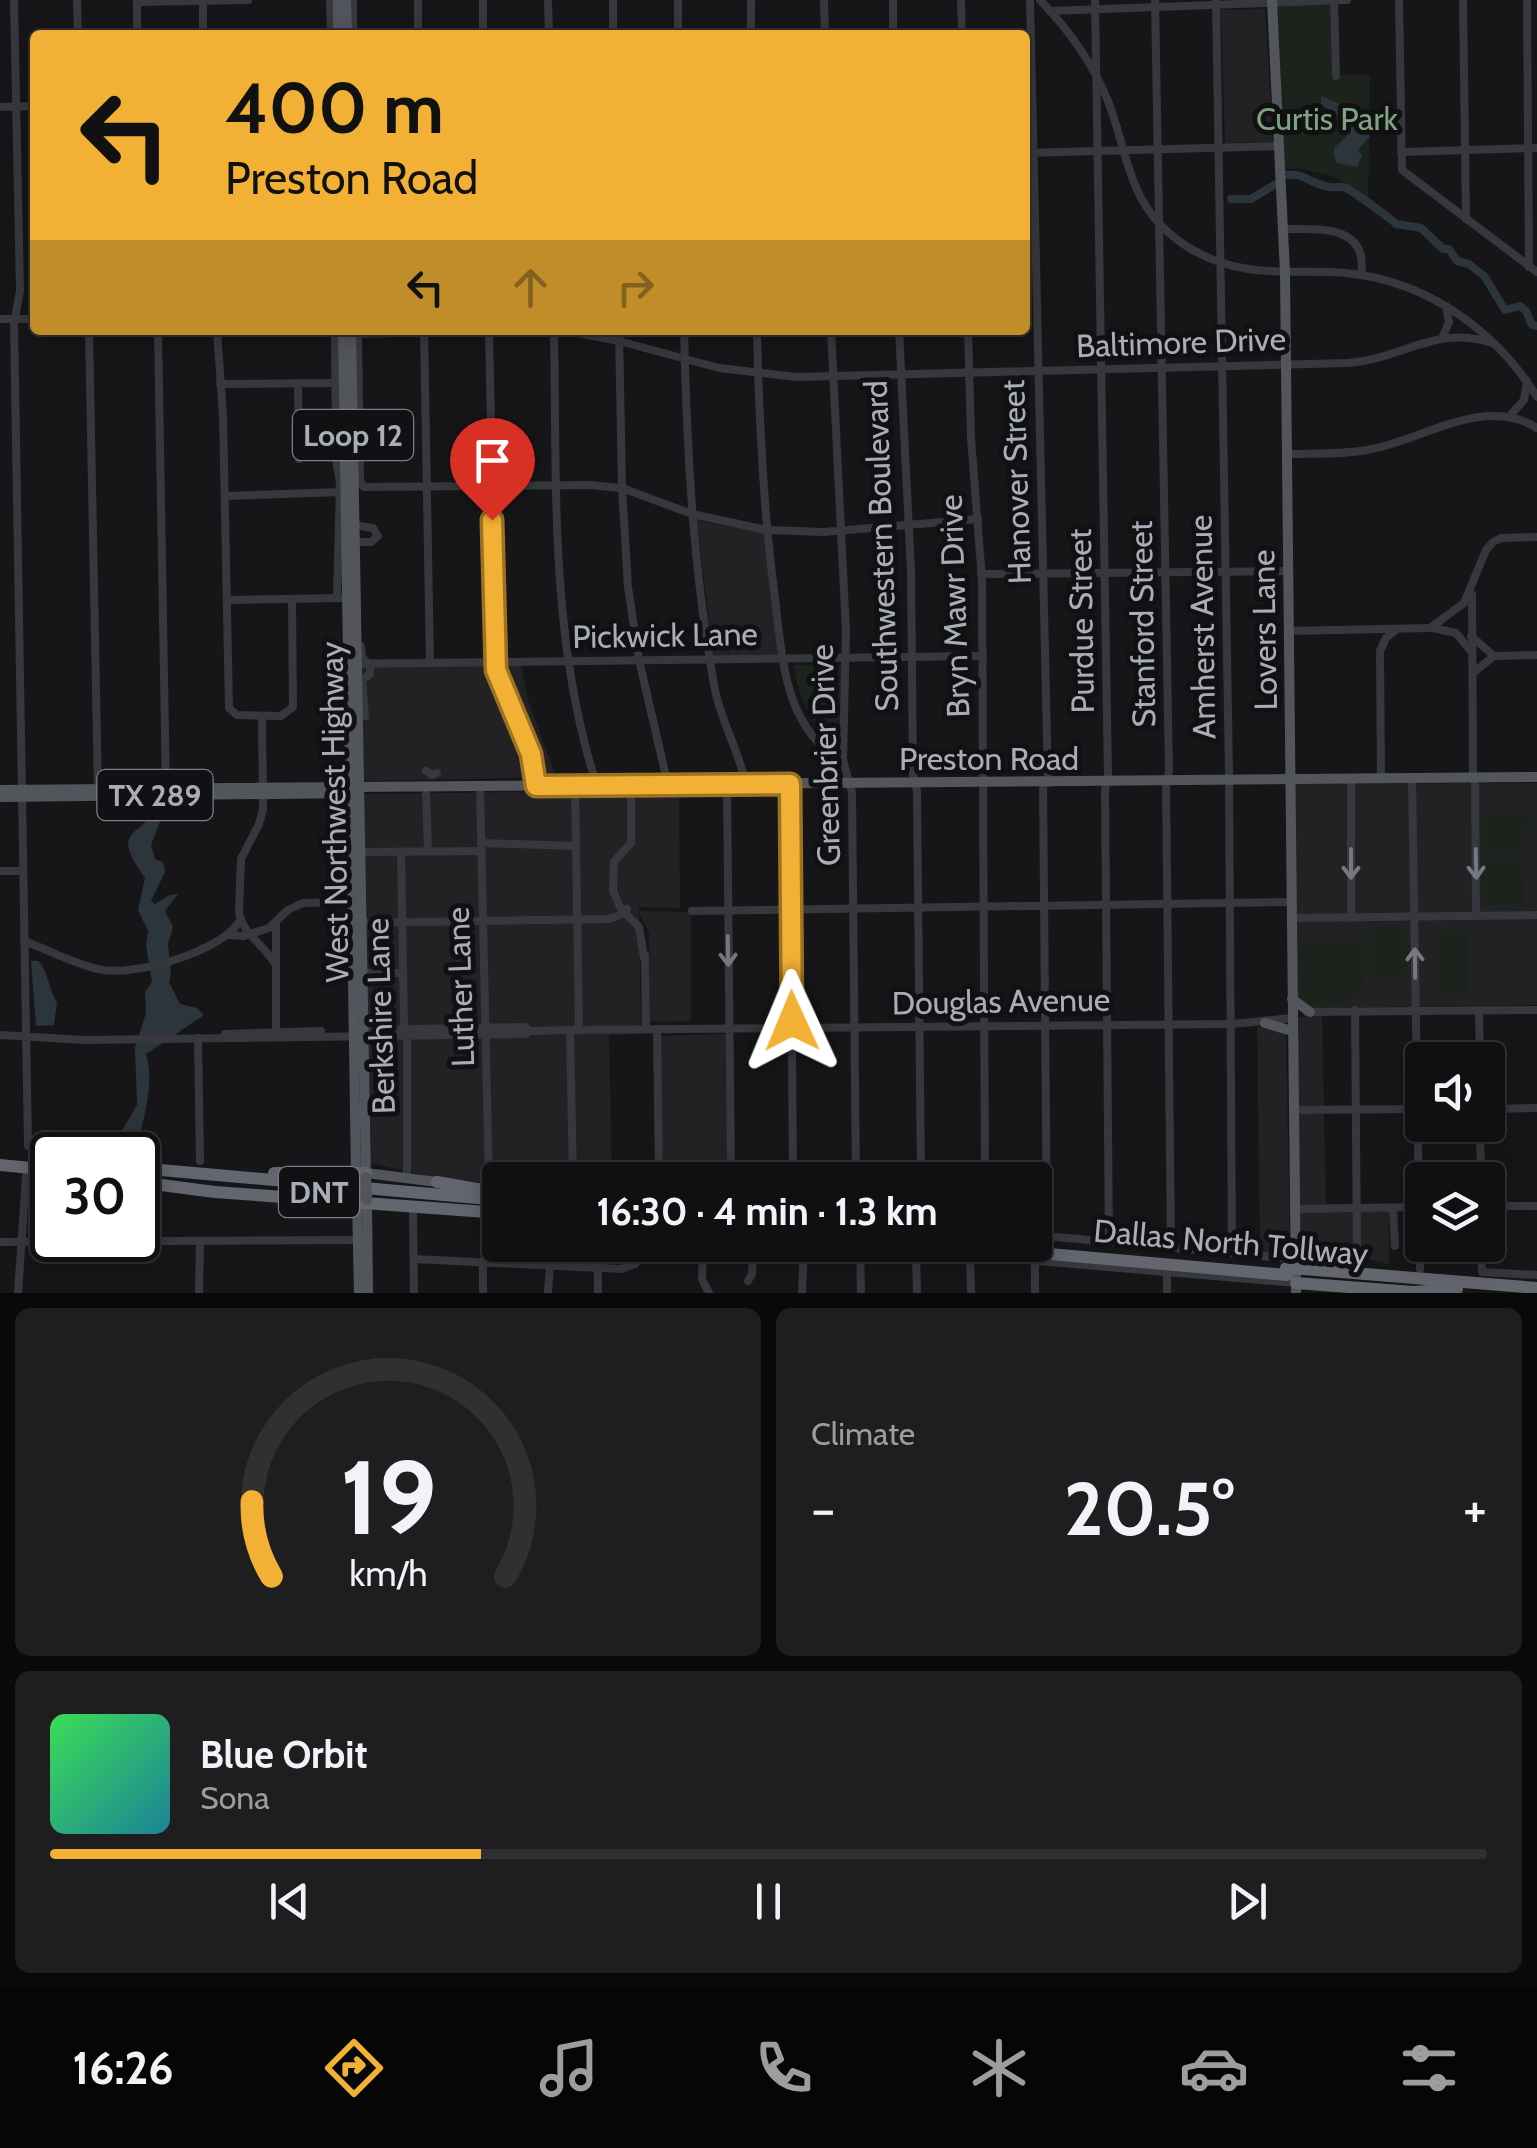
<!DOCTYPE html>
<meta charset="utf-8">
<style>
:root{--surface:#101012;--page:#1e1e20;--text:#f1f3f6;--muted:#9c9d9f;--line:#303032;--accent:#f2b134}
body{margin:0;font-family:Cabin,sans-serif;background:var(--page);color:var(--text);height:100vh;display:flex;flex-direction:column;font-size:38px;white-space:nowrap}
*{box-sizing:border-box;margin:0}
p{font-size:32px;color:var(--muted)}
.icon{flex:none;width:55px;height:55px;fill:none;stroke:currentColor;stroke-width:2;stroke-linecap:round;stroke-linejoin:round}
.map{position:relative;height:1293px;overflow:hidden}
.drawer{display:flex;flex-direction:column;gap:15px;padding:15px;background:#09090a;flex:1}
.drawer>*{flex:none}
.banner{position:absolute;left:30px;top:30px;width:1000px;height:305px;border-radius:10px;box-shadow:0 5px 25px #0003,0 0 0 2px var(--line);background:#f2b134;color:#111;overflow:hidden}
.tools{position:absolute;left:1405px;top:1042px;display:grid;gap:20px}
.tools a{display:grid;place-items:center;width:100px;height:100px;border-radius:10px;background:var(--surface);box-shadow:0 5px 25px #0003,0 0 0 2px var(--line);font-size:50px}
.speed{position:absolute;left:30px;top:1132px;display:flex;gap:20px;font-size:50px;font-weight:700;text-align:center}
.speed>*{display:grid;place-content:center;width:130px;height:130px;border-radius:50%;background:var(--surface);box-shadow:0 5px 25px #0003,0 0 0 2px var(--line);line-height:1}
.speed .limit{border:5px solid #111;border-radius:15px;background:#fff;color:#111}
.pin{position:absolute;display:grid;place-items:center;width:85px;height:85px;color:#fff;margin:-102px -42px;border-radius:50% 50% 50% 0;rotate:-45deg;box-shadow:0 0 10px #0007}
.pin .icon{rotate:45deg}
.me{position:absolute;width:110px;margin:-55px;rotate:359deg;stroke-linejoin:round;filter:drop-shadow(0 0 8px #0008)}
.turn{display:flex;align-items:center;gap:35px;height:210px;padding:0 30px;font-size:45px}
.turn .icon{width:130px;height:130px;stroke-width:2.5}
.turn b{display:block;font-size:70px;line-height:85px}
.lanes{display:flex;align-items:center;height:95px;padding:0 30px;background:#0003;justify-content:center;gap:50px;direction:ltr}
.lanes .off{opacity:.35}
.big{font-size:75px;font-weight:800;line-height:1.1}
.drawer .tile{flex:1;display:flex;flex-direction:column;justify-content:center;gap:15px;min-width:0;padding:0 35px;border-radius:15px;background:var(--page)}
.drawer .dial{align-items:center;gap:0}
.dial svg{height:260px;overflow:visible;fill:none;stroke:var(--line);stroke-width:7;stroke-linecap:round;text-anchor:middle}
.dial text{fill:var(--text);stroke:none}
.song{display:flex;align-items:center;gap:30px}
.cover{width:120px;height:120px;border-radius:15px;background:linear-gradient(135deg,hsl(130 70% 55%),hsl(190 70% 35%))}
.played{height:10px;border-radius:5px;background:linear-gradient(90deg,var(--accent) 30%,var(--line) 30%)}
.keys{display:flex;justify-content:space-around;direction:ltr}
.heat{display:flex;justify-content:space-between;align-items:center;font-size:55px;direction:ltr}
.drawer .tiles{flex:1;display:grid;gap:15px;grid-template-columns:1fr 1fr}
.tile:last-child{grid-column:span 2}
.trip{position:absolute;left:482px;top:1162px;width:570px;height:100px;border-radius:10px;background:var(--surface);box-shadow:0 5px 25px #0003,0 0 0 2px var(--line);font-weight:800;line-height:100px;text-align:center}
.tab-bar{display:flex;height:160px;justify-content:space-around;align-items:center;background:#060607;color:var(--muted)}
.tab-bar .icon{width:70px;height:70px}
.tab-bar .selected{color:var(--accent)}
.tab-bar b{font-size:45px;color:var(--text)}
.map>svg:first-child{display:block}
</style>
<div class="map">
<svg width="1537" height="1293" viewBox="0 0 1537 1293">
<rect width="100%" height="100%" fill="#161618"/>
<g fill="#222225">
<polygon points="1265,9 1273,142 1225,143 1221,10"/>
<polygon points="697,520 764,533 778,655 713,656"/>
<polygon points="520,658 528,700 556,777 363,781 361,659"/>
<polygon points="1537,783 1537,1005 1304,1008 1297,998 1295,784"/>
<polygon points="679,790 680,908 639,907 639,911 691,912 691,1021 650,1022 649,933 639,912 641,1034 609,1035 612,1180 500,1180 500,1186 431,1177 371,1163 362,794"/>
<polygon points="1322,1014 1324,1106 1298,1106 1298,1018"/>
<polygon points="1257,1026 1286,1028 1290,1255 1260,1251"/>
<polygon points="725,1034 727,1180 660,1180 660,1036"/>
<polygon points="1302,1113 1324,1113 1326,1204 1389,1204 1389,1264 1358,1257 1299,1256 1295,1117"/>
</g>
<g fill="#1c231d">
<polygon points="1330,5 1332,75 1370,75 1368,207 1335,177 1299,168 1284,170 1278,6"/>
<path d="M842 664 839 752C812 726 800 701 793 665Z"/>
<polygon points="1530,812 1530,828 1525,828 1526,855 1482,855 1481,813"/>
<polygon points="1522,859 1523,905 1483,905 1482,860"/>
<rect x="1369" y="927" width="37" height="52"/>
<polygon points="1468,930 1469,995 1440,995 1439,931"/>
<path d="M1305 941 1367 942C1368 1001 1361 1004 1303 1005L1300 999 1299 947Z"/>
</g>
<g fill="#2c353c">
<polygon points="1321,96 1340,104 1349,113 1354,112 1367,124 1370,136 1358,150 1362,155 1357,167 1337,163 1333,153 1335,147 1346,137 1349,123 1321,104"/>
<path d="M154 798H169L151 845 155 859 163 862 165 872 151 901 155 904 170 895 178 894 165 911 173 927 168 944 171 973 169 982 180 1004 197 1008 204 1015 146 1054C156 1087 141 1122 136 1155H120L114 1144 137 1105 135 1048 146 1013 145 992 152 982 146 945 148 931 138 910 145 878C103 820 153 842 154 798Z"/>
<path d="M31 961H38C49 971 48 989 57 1002L54 1025 36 1026Z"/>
</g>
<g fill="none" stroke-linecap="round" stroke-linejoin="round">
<g stroke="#2c353c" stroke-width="8">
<path d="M1285 175C1307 173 1309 184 1330 187 1335 188 1340 186 1346 188 1350 189 1394 221 1396 224L1421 228 1443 249H1449L1457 261 1469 264 1485 277 1505 310 1520 306 1526 311 1532 325 1537 326"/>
<polyline points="1231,199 1251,199 1276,184"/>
</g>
<g stroke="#37383d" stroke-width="8">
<polyline points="14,0 20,291 14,323 28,1146"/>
<polyline points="77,0 78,35"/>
<polyline points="137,0 137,35"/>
<polyline points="330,0 331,35"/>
<polyline points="353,0 353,35"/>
<polyline points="418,0 418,35"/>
<polyline points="483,0 483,35"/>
<polyline points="548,0 549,35"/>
<polyline points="613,0 613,35"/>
<polyline points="678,0 678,35"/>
<polyline points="751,0 751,35"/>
<polyline points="824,0 825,35"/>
<polyline points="893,0 893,35"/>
<polyline points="961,0 962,35"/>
<polyline points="1030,0 1048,783"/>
<path d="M1040 0C1068 29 1093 64 1108 101 1131 161 1127 210 1191 249 1237 276 1280 271 1331 272 1418 275 1492 325 1537 397"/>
<polyline points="1095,0 1108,777 1105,790 1109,1242"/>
<polyline points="1155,0 1169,771 1166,782 1171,1248"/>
<polyline points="1216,0 1229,774 1232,1252"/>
<polyline points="1334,0 1336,76"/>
<polyline points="1399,0 1402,170 1537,272"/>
<polyline points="1463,0 1466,219"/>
<polyline points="1527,0 1529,267"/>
<polyline points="137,2 248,0"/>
<polyline points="1050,11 1347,0"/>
<polyline points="203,35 203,1"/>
<polyline points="0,107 35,106"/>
<polyline points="1401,152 1537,148"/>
<polyline points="1025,153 1279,146"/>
<path d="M1283 229C1318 229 1369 224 1361 275"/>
<polyline points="0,319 35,319"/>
<polyline points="89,330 98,792"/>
<polyline points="158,330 166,791"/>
<polyline points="217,330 223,415 229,708 237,715 281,716 293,707 292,599"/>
<polyline points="335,330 336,459 340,483 337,598"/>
<polyline points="358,330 360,482 364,487 589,485 622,488 692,514 767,530 824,532 978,519"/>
<polyline points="424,330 430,663"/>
<polyline points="489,330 496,670 531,753 536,786"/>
<path d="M554 330C557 483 549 639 597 786"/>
<path d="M562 330 619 341 719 368 797 377 1347 363C1404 359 1437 323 1495 344"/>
<polyline points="619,330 622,488 628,587 639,660 668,785"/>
<path d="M684 330C687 451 693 571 715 690 722 723 739 752 746 784"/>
<path d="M757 330C759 420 763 509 775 598 779 633 782 671 794 703 803 726 820 751 843 760"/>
<polyline points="831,330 846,631 843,760 852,793 856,1180"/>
<polyline points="899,330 911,571 913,775 917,791 921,1180"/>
<polyline points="968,330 971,438 982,580 985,1180"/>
<polyline points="358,334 501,330"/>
<polyline points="1443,336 1449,322 1446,306"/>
<polyline points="298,383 299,459"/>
<polyline points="220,384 335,383"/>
<polyline points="1509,417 1524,400 1527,381"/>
<path d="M1287 454C1315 453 1344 455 1372 449 1424 439 1485 395 1537 428"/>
<polyline points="226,496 341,492"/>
<polyline points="354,525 373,528 378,536 371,542 355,542"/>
<polyline points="981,574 1288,571"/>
<polyline points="1472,594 1473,778"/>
<polyline points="227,600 341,598"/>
<polyline points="1433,628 1456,633 1470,650"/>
<polyline points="1289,631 1430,628 1464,603 1486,550 1493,542 1501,538 1537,537"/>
<polyline points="1471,636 1494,656"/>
<polyline points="361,646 362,657 370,666 370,674 362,680 365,716"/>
<polyline points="352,664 983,656"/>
<polyline points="1473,673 1494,656 1537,655"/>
<path d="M262 716 263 810 259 824 241 859 239 912C242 933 263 944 273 961"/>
<polyline points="426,771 432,775 437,773"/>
<polyline points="1351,778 1351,918"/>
<polyline points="1381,778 1380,651 1386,638 1396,630"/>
<polyline points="1412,778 1420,1269"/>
<polyline points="1475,778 1476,916"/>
<polyline points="1043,783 1047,1236"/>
<polyline points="727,784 731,1180"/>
<polyline points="790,784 793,1180"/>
<polyline points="631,785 631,843 614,862 613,891 621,909 639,927 644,958"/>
<polyline points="575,786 579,1030"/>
<polyline points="480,787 489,1186"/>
<polyline points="426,791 428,851"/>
<polyline points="481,843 576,846"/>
<polyline points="359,852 481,851"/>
<polyline points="401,852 404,1029 407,1040 407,1179"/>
<polyline points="0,871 23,871"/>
<polyline points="692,911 1291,902"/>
<polyline points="1291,918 1537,915"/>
<polyline points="360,923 609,919 620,915 627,909"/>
<polyline points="276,924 276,1034"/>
<polyline points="230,935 244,936 269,928 288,910 303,903 352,902"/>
<path d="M24 941C49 950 72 963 98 969 132 978 224 951 240 920"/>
<polyline points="645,955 646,1029"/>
<polyline points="361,973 403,973"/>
<polyline points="1355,1010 1357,1251"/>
<polyline points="1479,1010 1480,1060"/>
<polyline points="1307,1012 1537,1010"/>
<polyline points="657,1029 659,1180"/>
<polyline points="360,1030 525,1027 530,1031"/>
<polyline points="570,1030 573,1180"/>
<polyline points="225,1034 321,1031"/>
<polyline points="0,1035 85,1040 525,1034 530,1031 570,1030 1233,1024 1292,1018"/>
<polyline points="198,1038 200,1161"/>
<polyline points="1488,1109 1537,1108"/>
<polyline points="1293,1110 1422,1109"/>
<polyline points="1480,1125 1481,1180"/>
<polyline points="1488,1206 1537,1206"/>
<polyline points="1393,1208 1395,1246"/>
<polyline points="1294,1209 1422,1207"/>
<polyline points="413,1211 414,1293"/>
<polyline points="1035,1235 1295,1259"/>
<polyline points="0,1242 357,1240"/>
<polyline points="545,1245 551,1249 559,1245"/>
<polyline points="703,1245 702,1279 709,1293"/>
<polyline points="849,1245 1296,1283"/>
<polyline points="1444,1245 1444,1249"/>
<polyline points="1481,1245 1482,1272 1537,1275"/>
<polyline points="860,1246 861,1293"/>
<polyline points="916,1252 917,1293"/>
<polyline points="970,1256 971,1293"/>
<polyline points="414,1259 621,1269 635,1264 648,1245"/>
<polyline points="483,1261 483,1293"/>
<polyline points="1035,1261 1035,1293"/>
<polyline points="1167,1273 1167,1293"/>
<polyline points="748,1281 752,1274 754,1245"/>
<polyline points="18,1293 26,1176"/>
<polyline points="199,1293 200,1241"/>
<polyline points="548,1293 551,1249"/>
<polyline points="598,1293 598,1245"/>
<polyline points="802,1293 804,1245"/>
</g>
<g stroke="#53555c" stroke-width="10">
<polyline points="338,0 338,35"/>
<polyline points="346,0 347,35"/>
<polyline points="1272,0 1285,273 1296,1293"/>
<polyline points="343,330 356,1176"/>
<polyline points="351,330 366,1177"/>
<polyline points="0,790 1537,777"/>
<polyline points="0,797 354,793"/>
<polyline points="1292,999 1310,1012"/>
<polyline points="1265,1023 1292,1031"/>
<polyline points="366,1173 437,1182"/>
<polyline points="357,1199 359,1293"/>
<polyline points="367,1200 368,1293"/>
</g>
<g stroke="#63666e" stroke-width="12">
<polyline points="0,1165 52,1170"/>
<polyline points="138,1168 500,1200"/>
<polyline points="274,1173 366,1173"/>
<polyline points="138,1182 215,1192 500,1213"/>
<polyline points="437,1182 488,1191"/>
<polyline points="949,1245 1287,1275"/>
<polyline points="1304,1269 1537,1288"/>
<polyline points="1296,1283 1413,1292 1457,1289"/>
</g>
<g stroke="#53555c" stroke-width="10">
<polyline points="356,1176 357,1199"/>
<polyline points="366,1177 367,1200"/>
</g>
<polyline stroke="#63666e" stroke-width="12" points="1286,1268 1304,1269"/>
</g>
<defs><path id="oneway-shaft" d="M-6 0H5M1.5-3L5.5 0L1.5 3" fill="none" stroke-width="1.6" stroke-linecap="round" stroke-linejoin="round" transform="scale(2.5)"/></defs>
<g stroke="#757881">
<use href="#oneway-shaft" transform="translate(1351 864) rotate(90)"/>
<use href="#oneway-shaft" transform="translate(1476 864) rotate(89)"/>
<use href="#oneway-shaft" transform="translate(728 951) rotate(89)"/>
<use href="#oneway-shaft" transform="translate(1415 963) rotate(-91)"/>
</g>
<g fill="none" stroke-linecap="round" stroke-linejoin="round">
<g stroke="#9d7322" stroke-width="25">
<polyline id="route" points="492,520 496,670 531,754 536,786 790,784 792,1021"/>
</g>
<use href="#route" stroke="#f2b134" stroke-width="18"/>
</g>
<g text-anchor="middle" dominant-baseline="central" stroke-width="10" stroke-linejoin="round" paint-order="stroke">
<g fill="#111113" stroke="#7b7e86" stroke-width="2.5">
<rect x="293" y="410" width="120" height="50" rx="8"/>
<rect x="97.5" y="770" width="115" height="50" rx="8"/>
<rect x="279" y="1167" width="80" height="50" rx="8"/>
</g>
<g font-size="30" font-weight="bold" fill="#a8adb8">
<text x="353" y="435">Loop 12</text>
<text x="155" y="795">TX 289</text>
<text x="319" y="1192">DNT</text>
</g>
<g font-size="32" fill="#7fa381" stroke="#111113">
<text x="1327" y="118">Curtis Park</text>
</g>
<g font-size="32" fill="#a8adb8" stroke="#111113">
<text transform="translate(1181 342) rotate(-2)">Baltimore Drive</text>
<text transform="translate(1016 482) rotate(-92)">Hanover Street</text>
<text transform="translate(881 546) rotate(-92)">Southwestern Boulevard</text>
<text transform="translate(954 606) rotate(-92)">Bryn Mawr Drive</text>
<text transform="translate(1081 621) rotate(-91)">Purdue Street</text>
<text transform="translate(1142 624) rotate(-91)">Stanford Street</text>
<text transform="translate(1202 627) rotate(-91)">Amherst Avenue</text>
<text transform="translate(1264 630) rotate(-91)">Lovers Lane</text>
<text transform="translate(665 635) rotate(-1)">Pickwick Lane</text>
<text transform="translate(825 755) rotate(-92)">Greenbrier Drive</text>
<text x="989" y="758">Preston Road</text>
<text transform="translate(334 812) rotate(-91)">West Northwest Highway</text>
<text transform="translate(460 987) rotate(-92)">Luther Lane</text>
<text transform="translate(1001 1001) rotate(-1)">Douglas Avenue</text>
<text transform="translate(380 1016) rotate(-92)">Berkshire Lane</text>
<text transform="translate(1231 1242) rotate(5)">Dallas North Tollway</text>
</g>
</g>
</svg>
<div class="tools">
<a><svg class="icon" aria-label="sound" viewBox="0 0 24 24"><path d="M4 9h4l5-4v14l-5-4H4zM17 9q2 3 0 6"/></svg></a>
<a><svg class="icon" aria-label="layers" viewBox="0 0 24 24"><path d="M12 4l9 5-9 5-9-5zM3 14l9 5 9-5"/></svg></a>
</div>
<div class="speed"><div class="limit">30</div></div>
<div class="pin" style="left:492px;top:520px;background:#d93025"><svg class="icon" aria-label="arrive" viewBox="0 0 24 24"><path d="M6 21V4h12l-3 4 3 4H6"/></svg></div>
<svg class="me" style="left:792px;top:1021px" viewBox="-20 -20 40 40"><path d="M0-17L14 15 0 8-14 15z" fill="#f2b134" stroke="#fff" stroke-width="4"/></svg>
<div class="trip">16:30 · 4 min · 1.3 km</div>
<div class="banner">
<div class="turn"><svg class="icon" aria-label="left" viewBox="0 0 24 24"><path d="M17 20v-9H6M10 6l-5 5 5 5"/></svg><div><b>400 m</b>Preston Road</div></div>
<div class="lanes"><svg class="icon" aria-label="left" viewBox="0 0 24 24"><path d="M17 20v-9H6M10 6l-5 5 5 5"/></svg><svg class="icon off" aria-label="ahead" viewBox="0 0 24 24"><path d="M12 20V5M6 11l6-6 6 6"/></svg><svg class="icon off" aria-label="right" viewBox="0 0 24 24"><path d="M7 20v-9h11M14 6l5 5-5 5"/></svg></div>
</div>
</div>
<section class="drawer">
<div class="tiles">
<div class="tile dial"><svg viewBox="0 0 100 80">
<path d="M14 69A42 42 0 1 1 86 69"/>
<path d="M14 69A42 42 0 0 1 8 46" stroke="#f2b134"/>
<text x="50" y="56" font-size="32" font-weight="700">19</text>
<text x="50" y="72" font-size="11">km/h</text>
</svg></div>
<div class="tile"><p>Climate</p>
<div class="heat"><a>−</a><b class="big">20.5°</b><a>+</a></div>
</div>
<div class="tile">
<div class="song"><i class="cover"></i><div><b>Blue Orbit</b><p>Sona</p></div></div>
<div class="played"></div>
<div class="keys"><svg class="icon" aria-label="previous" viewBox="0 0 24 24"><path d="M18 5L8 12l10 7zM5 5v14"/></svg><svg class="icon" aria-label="pause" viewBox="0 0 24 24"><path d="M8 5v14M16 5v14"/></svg><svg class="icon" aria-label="next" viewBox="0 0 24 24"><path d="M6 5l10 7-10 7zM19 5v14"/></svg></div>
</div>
</div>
</section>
<nav class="tab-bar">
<b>16:26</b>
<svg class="icon selected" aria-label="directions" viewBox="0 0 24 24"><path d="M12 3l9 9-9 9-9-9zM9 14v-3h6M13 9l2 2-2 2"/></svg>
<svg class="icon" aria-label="music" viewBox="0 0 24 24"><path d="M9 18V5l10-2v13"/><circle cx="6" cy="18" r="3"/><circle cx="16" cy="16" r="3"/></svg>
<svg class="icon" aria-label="phone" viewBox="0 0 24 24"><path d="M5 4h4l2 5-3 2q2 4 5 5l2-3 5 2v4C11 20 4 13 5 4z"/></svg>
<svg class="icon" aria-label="climate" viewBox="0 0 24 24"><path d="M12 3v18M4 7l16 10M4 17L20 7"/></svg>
<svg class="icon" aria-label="car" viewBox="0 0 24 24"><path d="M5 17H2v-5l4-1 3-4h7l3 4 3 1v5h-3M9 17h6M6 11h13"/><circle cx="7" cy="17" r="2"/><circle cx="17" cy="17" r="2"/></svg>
<svg class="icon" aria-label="filters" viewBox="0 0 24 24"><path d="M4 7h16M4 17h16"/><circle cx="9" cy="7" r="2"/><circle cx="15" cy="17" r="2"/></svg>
</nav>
